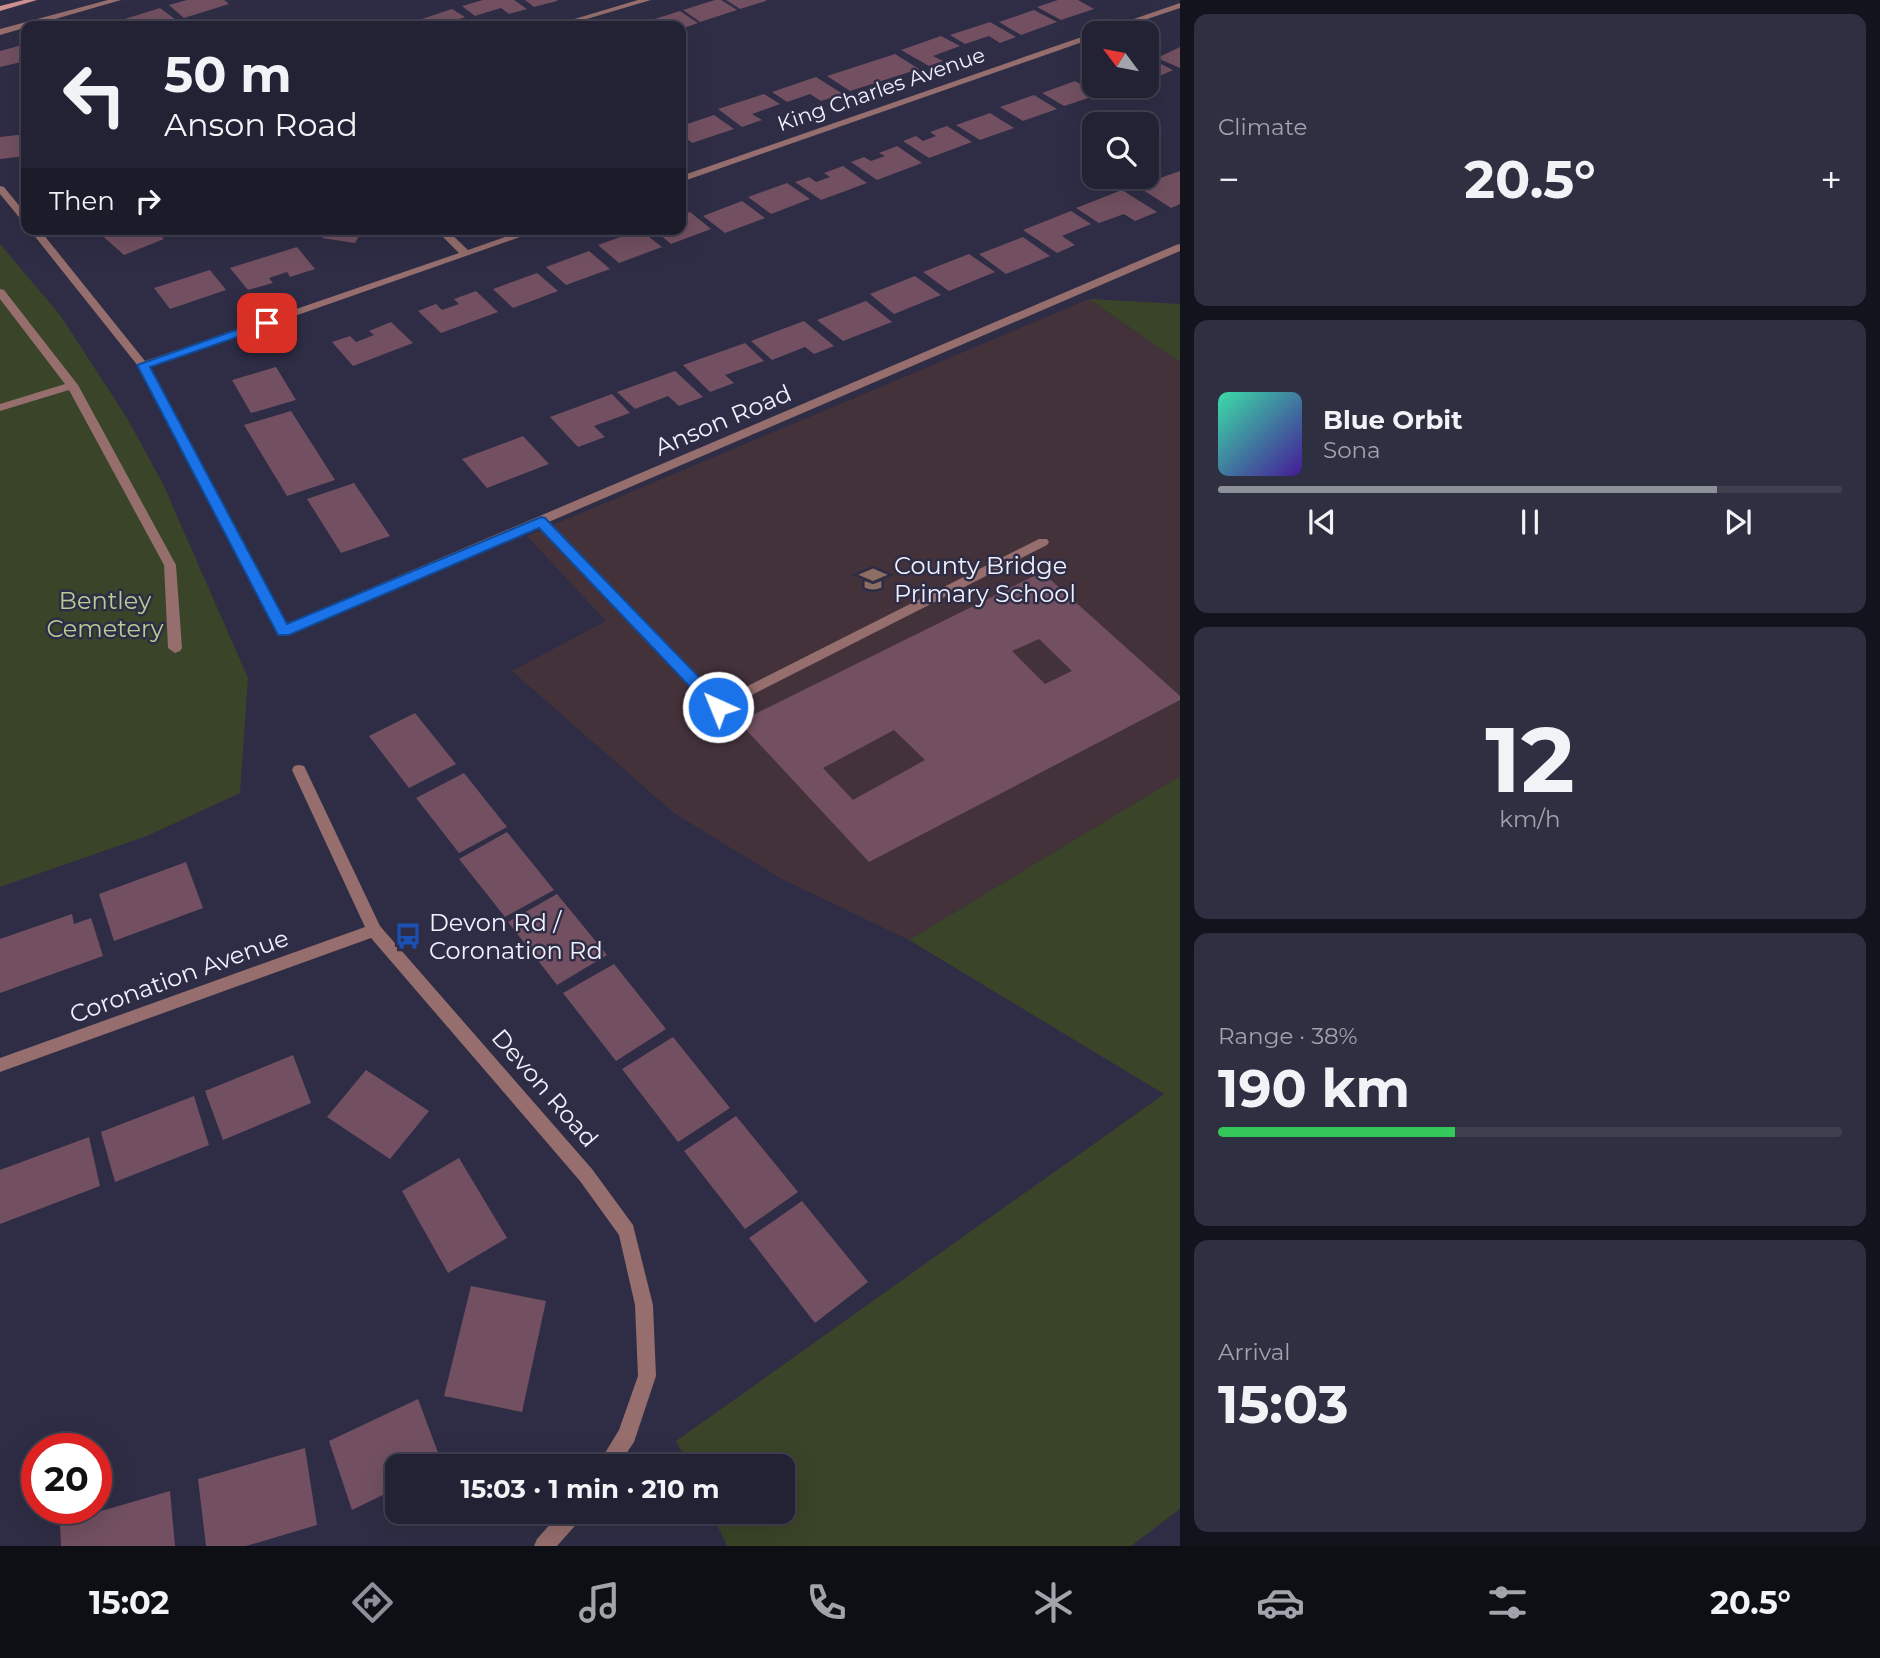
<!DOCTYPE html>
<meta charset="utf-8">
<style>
:root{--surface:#222234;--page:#2e2f40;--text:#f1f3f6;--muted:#a2a4ac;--line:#3f3f4f;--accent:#8c9099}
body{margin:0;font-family:Montserrat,sans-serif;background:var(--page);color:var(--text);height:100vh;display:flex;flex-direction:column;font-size:26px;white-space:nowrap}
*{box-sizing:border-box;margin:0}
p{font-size:23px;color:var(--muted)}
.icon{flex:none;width:38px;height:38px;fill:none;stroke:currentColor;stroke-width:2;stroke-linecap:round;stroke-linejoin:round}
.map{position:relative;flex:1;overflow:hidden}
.details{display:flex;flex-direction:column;gap:14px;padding:14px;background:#13131d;width:700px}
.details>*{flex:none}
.hud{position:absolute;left:21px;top:21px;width:665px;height:214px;border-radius:14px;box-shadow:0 7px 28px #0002,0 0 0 2px var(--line);background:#222234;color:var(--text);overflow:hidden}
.needle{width:46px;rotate:302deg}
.controls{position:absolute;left:1082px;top:21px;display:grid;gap:14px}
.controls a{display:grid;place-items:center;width:77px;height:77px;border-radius:14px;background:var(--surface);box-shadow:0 7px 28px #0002,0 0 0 2px var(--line);font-size:35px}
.speed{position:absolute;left:21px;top:1433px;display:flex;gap:14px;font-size:35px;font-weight:700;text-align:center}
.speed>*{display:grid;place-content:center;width:91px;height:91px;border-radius:50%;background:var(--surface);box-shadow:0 7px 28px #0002,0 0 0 2px var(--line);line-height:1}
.speed .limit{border:10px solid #d22;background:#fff;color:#111}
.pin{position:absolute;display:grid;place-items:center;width:60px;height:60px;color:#fff;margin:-30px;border-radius:14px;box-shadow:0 4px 10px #0006}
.me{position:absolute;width:77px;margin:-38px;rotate:316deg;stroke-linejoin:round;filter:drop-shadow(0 0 5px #0008)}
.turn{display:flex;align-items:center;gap:24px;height:147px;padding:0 28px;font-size:32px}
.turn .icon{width:91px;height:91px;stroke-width:2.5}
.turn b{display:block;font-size:49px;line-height:60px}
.then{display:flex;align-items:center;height:66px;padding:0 28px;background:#0003;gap:14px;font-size:26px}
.big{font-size:52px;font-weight:700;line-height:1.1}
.details .card{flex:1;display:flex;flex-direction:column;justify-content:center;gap:10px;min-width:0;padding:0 24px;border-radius:14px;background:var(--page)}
.details .dial{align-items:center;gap:0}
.dial b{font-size:91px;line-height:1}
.song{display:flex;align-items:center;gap:21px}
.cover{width:84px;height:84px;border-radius:10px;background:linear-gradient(135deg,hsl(160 70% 55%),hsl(260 70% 35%))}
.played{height:7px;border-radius:4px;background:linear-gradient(90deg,var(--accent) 80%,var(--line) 80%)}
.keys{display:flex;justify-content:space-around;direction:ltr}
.heat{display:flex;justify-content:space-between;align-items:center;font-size:38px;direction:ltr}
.charge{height:10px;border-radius:5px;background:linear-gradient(90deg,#34c759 38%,var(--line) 0)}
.trip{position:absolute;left:385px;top:1454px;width:410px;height:70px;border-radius:14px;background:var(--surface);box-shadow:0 7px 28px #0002,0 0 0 2px var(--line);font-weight:700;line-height:70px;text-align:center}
.menu{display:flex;height:112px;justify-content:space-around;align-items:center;background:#0e0e15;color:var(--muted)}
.menu .icon{width:49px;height:49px}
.menu .on{color:var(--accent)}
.menu b{font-size:32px;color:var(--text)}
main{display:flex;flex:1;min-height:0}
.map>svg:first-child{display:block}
</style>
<main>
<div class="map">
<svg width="1180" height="1546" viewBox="0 0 1180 1546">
<rect width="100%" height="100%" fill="#2e2d45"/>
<polygon fill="#44323a" points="1089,299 1180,362 1180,776 909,940 780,878 674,813 512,671 606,621 527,536"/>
<g fill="#3a4428">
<polygon points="0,244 60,315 127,418 163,484 248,678 240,793 147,836 0,887"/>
<polygon points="1089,299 1180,304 1180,362"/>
<polygon points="1180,776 1180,1509 1131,1546 727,1546 711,1512 782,1512 782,1466 689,1466 676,1441 1164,1094 909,940"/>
</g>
<g fill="#725061" fill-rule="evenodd">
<polygon points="187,0 224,0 229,4 184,18 169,5"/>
<polygon points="483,0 514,0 527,9 509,14 501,8 475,16 462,6"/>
<polygon points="525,0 557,0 557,1 534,7"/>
<polygon points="715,0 721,0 737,10 700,22 683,10"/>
<polygon points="726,0 766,0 766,1 740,9"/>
<polygon points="1058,0 1078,0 1094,9 1061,20 1037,7"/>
<polygon points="160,8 176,20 157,26 120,26 115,22"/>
<polygon points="452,9 465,17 439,26 411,26 407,24"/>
<polygon points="1034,10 1057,22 1021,35 999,22"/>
<polygon points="680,11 698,23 681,29 681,26 647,26 642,23"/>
<polygon points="990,22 1016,37 1000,43 989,36 965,44 950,35"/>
<polygon points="941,36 960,46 933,56 943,61 929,66 901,50"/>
<polygon points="26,44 26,61 0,67 0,51"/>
<polygon points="1180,47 1180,68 1157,58"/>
<polygon points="895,54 919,69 850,91 827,76"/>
<polygon points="1149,58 1173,70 1146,82 1146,59"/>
<polygon points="1094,74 1094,86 1120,86 1103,93 1079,79"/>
<polygon points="816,77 843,94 821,101 810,94 787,102 772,92"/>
<polygon points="1075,81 1098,95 1064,106 1042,93"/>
<polygon points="764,94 780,104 752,114 762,120 742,127 718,109"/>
<polygon points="1034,95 1057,109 1023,121 1000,107"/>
<polygon points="990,113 1014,128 980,140 956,125"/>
<polygon points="714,115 734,129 692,143 681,134 681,126"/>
<polygon points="947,126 972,142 929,158 903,141 916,136 923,141 936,136 930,132"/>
<polygon points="26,134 26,156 0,159 0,137"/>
<polygon points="897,146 922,163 877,180 851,162 864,157 871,161 885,156 879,153"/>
<polygon points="843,166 867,183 821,200 795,182 809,177 816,182 830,177 824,173"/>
<polygon points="1180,171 1180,204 1171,208 1137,186"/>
<polygon points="787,183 810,199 771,214 748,197"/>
<polygon points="1122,190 1157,212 1135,221 1124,214 1099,223 1076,208"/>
<polygon points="742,201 765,218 725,233 703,216"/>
<polygon points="1071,211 1091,224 1062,236 1075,245 1057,253 1023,230"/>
<polygon points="690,212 711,229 671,244 653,229 681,229 681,215"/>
<polygon points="104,229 152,229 164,239 124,255 98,232"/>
<polygon points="328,229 363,229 355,243 322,238"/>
<polygon points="640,230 662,247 619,263 598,245"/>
<polygon points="1023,237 1050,256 1006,274 979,254"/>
<polygon points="297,247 315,269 290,277 287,272 269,278 273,283 248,290 230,268"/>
<polygon points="589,251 610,269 566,285 546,267"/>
<polygon points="969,254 995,272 949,291 923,272"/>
<polygon points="210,270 226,290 170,309 154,288"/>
<polygon points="537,273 558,291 513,308 493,289"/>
<polygon points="915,276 941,295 894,314 870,294"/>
<polygon points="476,291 498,312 441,333 418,311 436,304 442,310 459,304 454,299"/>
<polygon points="866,301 892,322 843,341 817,320"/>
<polygon points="804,321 834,346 814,354 805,347 772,360 751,341"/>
<polygon points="391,322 413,343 353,366 332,342 350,336 356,342 374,335 369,331"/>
<polygon points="745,343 764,361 725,375 734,383 710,392 683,365"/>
<polygon points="276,367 296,400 251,413 232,380"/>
<polygon points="675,371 703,397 679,406 668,396 635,409 617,392"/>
<polygon points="612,394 630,413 594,426 605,437 578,447 550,417"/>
<polygon points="291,411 335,480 287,496 244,425"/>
<polygon points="523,436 549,464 487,488 462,459"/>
<polygon points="354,483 390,536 341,553 307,499"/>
<path d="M1042 572 1180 696V700L869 862 739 722ZM1039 639 1072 671 1045 684 1012 651ZM894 730 925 760 853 800 823 768Z"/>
<polygon points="415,713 456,764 409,788 369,736"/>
<polygon points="464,773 507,827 459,853 416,798"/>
<polygon points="507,832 554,890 505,917 459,859"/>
<polygon points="186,862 203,908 114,941 99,894"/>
<polygon points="557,894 607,955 557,985 508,922"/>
<polygon points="72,914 74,924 91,918 103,956 0,993 0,939"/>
<polygon points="614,964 666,1029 616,1061 563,993"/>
<polygon points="673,1037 730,1108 678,1142 622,1069"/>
<polygon points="293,1055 311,1103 223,1140 205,1091"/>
<polygon points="366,1070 429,1111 390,1159 327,1117"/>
<polygon points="194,1096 209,1145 115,1182 101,1132"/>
<polygon points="736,1116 798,1192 745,1229 684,1151"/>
<polygon points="89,1137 100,1186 0,1224 0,1170"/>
<polygon points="459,1158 507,1238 448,1273 402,1191"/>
<polygon points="802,1201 868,1282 815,1323 749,1238"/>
<polygon points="471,1286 546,1301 522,1412 444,1396"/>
<polygon points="418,1399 443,1466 397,1466 397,1488 352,1510 329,1441"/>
<polygon points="305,1448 317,1525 246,1546 206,1546 198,1479"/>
<polygon points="170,1491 175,1546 61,1546 60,1523"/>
</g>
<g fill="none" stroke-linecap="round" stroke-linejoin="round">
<g fill="#956e6d" fill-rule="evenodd">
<polygon points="0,289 4,290 78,385 176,565 182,648 180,651 175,653 168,648 164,565 69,390 0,411 0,404 65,384 0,299"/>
<polygon points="541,518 545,519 720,700 1039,539 1047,539 1049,542 1047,545 718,712 713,711 537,525 535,522"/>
</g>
<g fill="#956e6d" fill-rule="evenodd">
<polygon points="108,0 121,0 0,35 0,29"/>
<polygon points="638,0 651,0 563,26 551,26"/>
<polygon points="1180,3 1180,8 1106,33 1094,33 1094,38 681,182 681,176"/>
<polygon points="0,186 4,187 26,214 26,223 23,222 0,194"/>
<polygon points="29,229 39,229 145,361 459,253 435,229 446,229 468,250 528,229 543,229 149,367 286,624 1176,245 1180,244 1180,251 283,636 277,631 138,366"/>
<polygon points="299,765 304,766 306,770 380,926 592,1169 633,1225 653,1305 656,1376 634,1442 618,1466 597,1466 619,1430 638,1376 635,1305 619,1235 580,1181 371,938 0,1072 0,1058 365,927 292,770 294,766"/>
<polygon points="561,1512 584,1512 581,1519 557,1546 534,1546 537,1539"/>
</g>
<polygon fill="#ce8f8f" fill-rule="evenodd" points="24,0 37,0 0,11 0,6"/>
</g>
<polygon fill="#1a73e8" stroke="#114b97" stroke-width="2" points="267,319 273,323 272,325 150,367 287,624 541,517 545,518 724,703 726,707 724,711 713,711 539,528 289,635 278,635 137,365"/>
<defs>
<g id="school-bare" transform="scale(2.1)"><path d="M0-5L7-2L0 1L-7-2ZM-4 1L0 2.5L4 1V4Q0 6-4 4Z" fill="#8d6e63" stroke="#2e2d45" stroke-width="2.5" paint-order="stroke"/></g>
<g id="bus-bare" transform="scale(2.1)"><path d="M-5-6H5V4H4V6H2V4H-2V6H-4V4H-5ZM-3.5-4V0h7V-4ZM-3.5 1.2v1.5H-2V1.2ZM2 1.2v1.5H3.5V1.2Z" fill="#1a4fb4" stroke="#2e2d45" stroke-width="2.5" paint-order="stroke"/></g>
</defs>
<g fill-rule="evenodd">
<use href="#school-bare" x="873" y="579"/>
<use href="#bus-bare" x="408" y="936"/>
</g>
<g text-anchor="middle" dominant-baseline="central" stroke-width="5" stroke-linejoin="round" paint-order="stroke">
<g font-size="21" fill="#f0f1fe" stroke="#2e2d45">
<text transform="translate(881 89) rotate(-19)">King Charles Avenue</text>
</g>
<g font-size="24" fill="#f0f1fe" stroke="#2e2d45">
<text transform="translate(723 420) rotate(-23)">Anson Road</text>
<text transform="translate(179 976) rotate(-20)">Coronation Avenue</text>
<text transform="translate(545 1088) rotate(49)">Devon Road</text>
</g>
<g font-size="24" fill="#f0f1fe" stroke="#2e2d45" text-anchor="start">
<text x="894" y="565">County Bridge<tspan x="894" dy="28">Primary School</tspan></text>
<text x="429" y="922">Devon Rd /<tspan x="429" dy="28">Coronation Rd</tspan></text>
</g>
<g font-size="24" fill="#b6cc91" stroke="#2e2d45">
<text x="105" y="600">Bentley<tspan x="105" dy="28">Cemetery</tspan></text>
</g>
</g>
</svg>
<div class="controls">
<a><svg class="needle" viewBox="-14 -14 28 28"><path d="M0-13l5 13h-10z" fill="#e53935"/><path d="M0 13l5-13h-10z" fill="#a2a4ac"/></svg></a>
<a><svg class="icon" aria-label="search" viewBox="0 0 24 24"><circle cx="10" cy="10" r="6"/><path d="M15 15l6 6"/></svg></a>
</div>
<div class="speed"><div class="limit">20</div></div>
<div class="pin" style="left:267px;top:323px;background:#d93025"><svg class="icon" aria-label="arrive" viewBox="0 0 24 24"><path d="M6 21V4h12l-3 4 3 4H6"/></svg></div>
<svg class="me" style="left:718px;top:707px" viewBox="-20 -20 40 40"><circle r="17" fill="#1a73e8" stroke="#fff" stroke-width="3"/><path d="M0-11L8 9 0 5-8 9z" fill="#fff"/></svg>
<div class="trip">15:03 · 1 min · 210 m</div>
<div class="hud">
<div class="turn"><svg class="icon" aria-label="left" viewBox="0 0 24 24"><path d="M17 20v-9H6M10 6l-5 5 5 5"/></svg><div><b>50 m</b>Anson Road</div></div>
<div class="then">Then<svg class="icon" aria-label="right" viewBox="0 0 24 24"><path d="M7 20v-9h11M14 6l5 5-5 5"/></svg></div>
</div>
</div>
<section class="details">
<div class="card"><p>Climate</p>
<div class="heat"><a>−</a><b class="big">20.5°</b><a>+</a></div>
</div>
<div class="card">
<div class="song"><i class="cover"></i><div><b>Blue Orbit</b><p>Sona</p></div></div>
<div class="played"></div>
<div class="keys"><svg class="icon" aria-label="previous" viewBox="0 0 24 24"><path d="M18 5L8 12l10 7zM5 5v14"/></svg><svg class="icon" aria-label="pause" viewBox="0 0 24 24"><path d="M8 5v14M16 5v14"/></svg><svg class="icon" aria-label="next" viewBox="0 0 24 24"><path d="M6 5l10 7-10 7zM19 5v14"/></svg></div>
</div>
<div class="card dial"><b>12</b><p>km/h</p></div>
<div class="card"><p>Range · 38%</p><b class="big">190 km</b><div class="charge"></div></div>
<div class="card"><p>Arrival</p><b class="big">15:03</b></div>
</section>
</main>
<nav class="menu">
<b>15:02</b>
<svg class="icon on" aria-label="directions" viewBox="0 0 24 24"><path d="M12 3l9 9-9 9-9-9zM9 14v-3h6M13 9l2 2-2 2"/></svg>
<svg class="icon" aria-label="music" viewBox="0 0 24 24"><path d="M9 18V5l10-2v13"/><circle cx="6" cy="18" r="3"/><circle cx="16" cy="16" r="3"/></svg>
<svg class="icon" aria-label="phone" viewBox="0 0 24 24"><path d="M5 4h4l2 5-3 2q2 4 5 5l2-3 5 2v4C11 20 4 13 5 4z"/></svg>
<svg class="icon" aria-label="climate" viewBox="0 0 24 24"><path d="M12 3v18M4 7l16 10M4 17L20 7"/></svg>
<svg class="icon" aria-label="car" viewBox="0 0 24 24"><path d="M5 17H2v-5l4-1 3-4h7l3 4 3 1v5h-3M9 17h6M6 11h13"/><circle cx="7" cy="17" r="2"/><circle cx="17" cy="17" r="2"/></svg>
<svg class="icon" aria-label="filters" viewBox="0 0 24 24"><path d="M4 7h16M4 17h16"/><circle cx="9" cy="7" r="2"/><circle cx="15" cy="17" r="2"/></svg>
<b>20.5°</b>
</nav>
